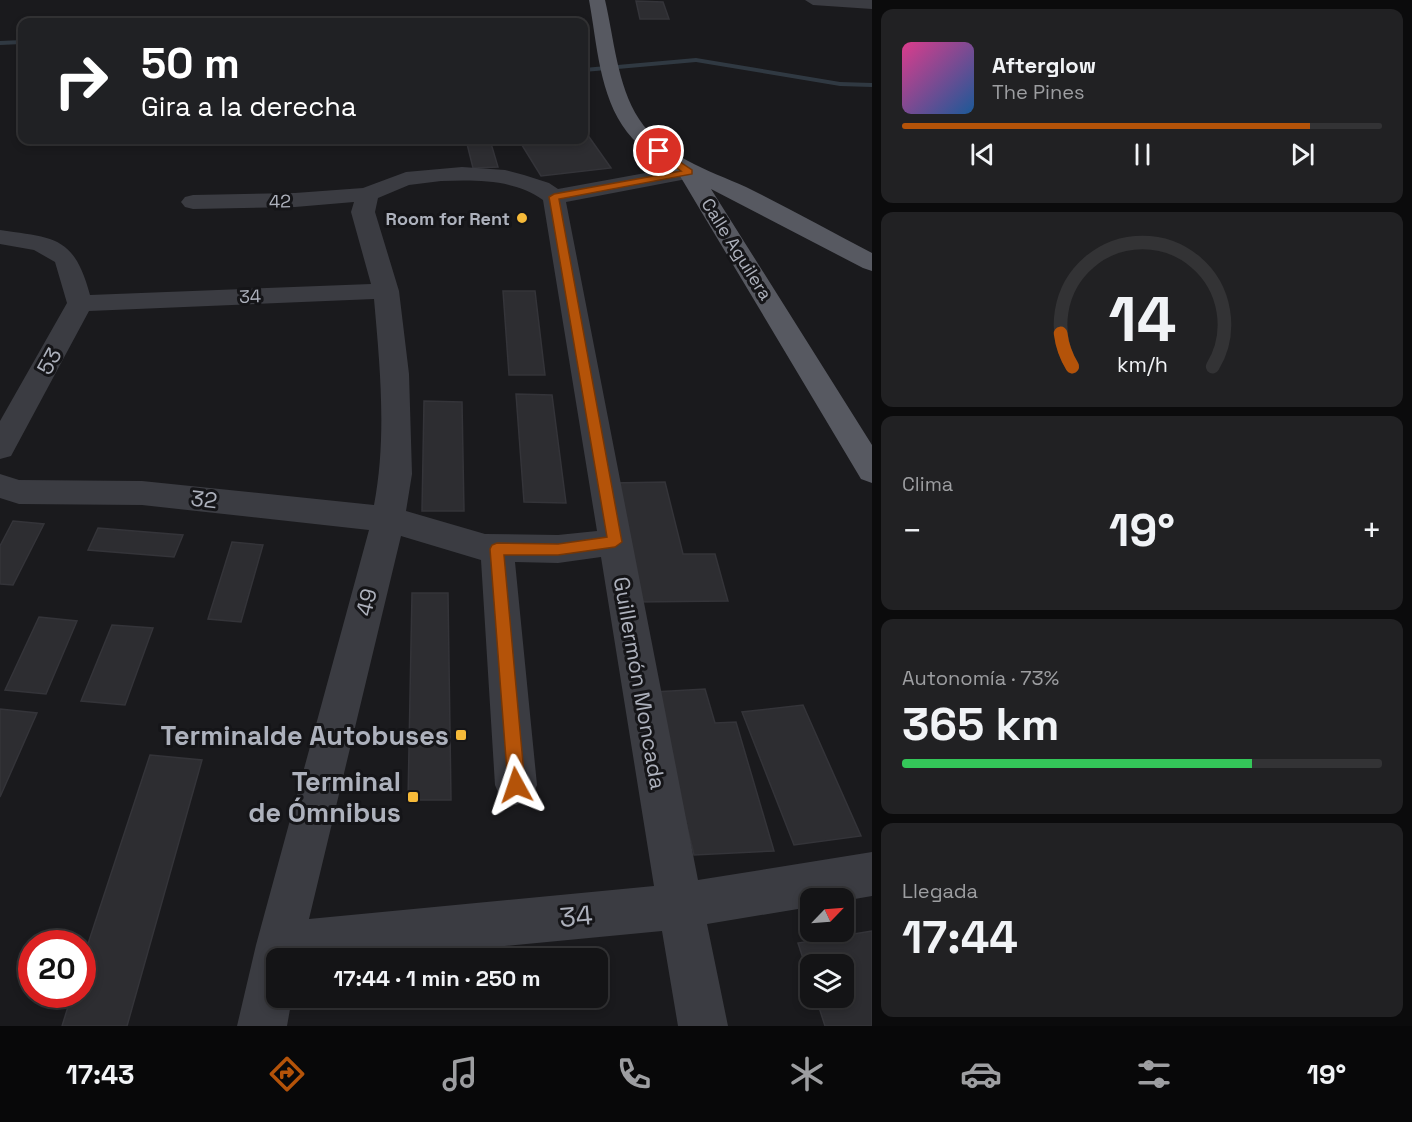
<!DOCTYPE html>
<html lang="es">
<meta charset="utf-8">
<style>
:root{--surface:#141416;--page:#212123;--text:#f1f3f6;--muted:#9d9ea1;--line:#333335;--accent:#b45309}
body{margin:0;font-family:"Space Grotesk",sans-serif;background:var(--page);color:var(--text);height:100vh;display:flex;flex-direction:column;font-size:22px;white-space:nowrap}
*{box-sizing:border-box;margin:0}
p{font-size:20px;color:var(--muted)}
.icon{flex:none;width:33px;height:33px;fill:none;stroke:currentColor;stroke-width:2;stroke-linecap:round;stroke-linejoin:round}
.map{position:relative;flex:1;overflow:hidden}
.side{display:flex;flex-direction:column;gap:9px;padding:9px;background:#0b0b0c;width:540px}
.side>*{flex:none}
.guide{position:absolute;left:18px;top:18px;width:570px;height:126px;border-radius:12px;box-shadow:0 3px 9px #0003,0 0 0 2px var(--line);background:#202124;color:#fff;overflow:hidden}
.needle{width:39px;rotate:65deg}
.controls{position:absolute;left:800px;top:888px;display:grid;gap:12px}
.controls a{display:grid;place-items:center;width:54px;height:54px;border-radius:12px;background:var(--surface);box-shadow:0 3px 9px #0003,0 0 0 2px var(--line);font-size:30px}
.speed{position:absolute;left:18px;top:930px;display:flex;gap:12px;font-size:30px;font-weight:700;text-align:center}
.speed>*{display:grid;place-content:center;width:78px;height:78px;border-radius:50%;background:var(--surface);box-shadow:0 3px 9px #0003,0 0 0 2px var(--line);line-height:1}
.speed .limit{border:9px solid #d22;background:#fff;color:#111}
.pin{position:absolute;display:grid;place-items:center;width:51px;height:51px;color:#fff;margin:-26px;border:3px solid #fff;border-radius:50%;box-shadow:0 2px 6px #0007}
.me{position:absolute;width:66px;margin:-33px;rotate:355deg;stroke-linejoin:round;filter:drop-shadow(0 0 4px #0008)}
.turn{display:flex;align-items:center;gap:21px;height:126px;padding:0 24px;font-size:27px}
.turn .icon{width:78px;height:78px;stroke-width:2.5}
.turn b{display:block;font-size:42px;line-height:51px}
.big{font-size:45px;font-weight:700;line-height:1.1}
.side .widget{flex:1;display:flex;flex-direction:column;justify-content:center;gap:9px;min-width:0;padding:0 21px;border-radius:12px;background:var(--page)}
.side .dial{align-items:center;gap:0}
.dial svg{height:156px;overflow:visible;fill:none;stroke:var(--line);stroke-width:7;stroke-linecap:round;text-anchor:middle}
.dial text{fill:var(--text);stroke:none}
.song{display:flex;align-items:center;gap:18px}
.cover{width:72px;height:72px;border-radius:9px;background:linear-gradient(135deg,hsl(330 70% 55%),hsl(210 70% 35%))}
.played{height:6px;border-radius:3px;background:linear-gradient(90deg,var(--accent) 85%,var(--line) 85%)}
.keys{display:flex;justify-content:space-around;direction:ltr}
.heat{display:flex;justify-content:space-between;align-items:center;font-size:33px;direction:ltr}
.charge{height:9px;border-radius:4px;background:linear-gradient(90deg,#34c759 73%,var(--line) 0)}
.trip{position:absolute;left:266px;top:948px;width:342px;height:60px;border-radius:12px;background:var(--surface);box-shadow:0 3px 9px #0003,0 0 0 2px var(--line);font-weight:700;line-height:60px;text-align:center}
.menu{display:flex;height:96px;justify-content:space-around;align-items:center;background:#080809;color:var(--muted)}
.menu .icon{width:42px;height:42px}
.menu .on{color:var(--accent)}
.menu b{font-size:27px;color:var(--text)}
main{display:flex;flex:1;min-height:0}
.map>svg:first-child{display:block}
</style>
<main>
<div class="map">
<svg width="872" height="1026" viewBox="0 0 872 1026">
<rect width="100%" height="100%" fill="#1a1a1d"/>
<g fill="none" stroke-linecap="round" stroke-linejoin="round">
<g fill="#303942" fill-rule="evenodd">
<polygon points="22,40 22,44 0,45 0,41"/>
<polygon points="696,58 840,82 872,83 872,87 840,86 696,62 584,72 584,68"/>
</g>
</g>
<g fill="#2d2d31" stroke="#343439" stroke-width="1.5">
<polygon points="636,1 663,2 669,19 640,19"/>
<polygon points="584,134 587,134 611,168 541,176 520,142 584,140"/>
<polygon points="466,140 490,140 498,167 473,168"/>
<polygon points="503,291 535,291 545,375 509,375"/>
<polygon points="516,394 552,395 566,503 524,502"/>
<polygon points="424,401 462,402 464,511 422,511"/>
<polygon points="665,482 683,554 715,554 728,601 635,602 612,483"/>
<polygon points="13,521 44,524 13,585 0,584 0,546"/>
<polygon points="98,528 183,535 174,557 88,550"/>
<polygon points="232,542 263,545 241,622 208,619"/>
<polygon points="412,593 448,593 451,800 408,800"/>
<polygon points="39,617 77,621 46,694 5,690"/>
<polygon points="112,625 153,628 125,705 81,701"/>
<polygon points="705,689 715,723 736,722 774,851 694,855 654,692"/>
<polygon points="803,705 861,836 794,845 742,712"/>
<polygon points="0,709 37,713 0,797"/>
<polygon points="150,755 202,760 127,1026 62,1026 72,994 82,994 82,962"/>
<polygon points="872,931 872,1026 825,1026 816,998 843,998 843,964 810,964 810,980 798,943"/>
</g>
<g fill="none" stroke-linecap="round" stroke-linejoin="round">
<g fill="#3b3c42" fill-rule="evenodd">
<polygon points="805,0 872,0 872,9 813,5"/>
<path d="M689 165 697 167 700 172 697 177 566 202 698 880 872 852V896L843 901V898H810V907L707 924 728 1026H678L662 931 379 958H276V998H292L287 1026H237L256 945 369 530 142 505 19 504 0 498V474L19 480 142 481 374 505C387 437 380 367 374 299L89 311 11 456 0 459V421L67 303 55 262 34 250 0 244V230C55 238 74 236 90 295L371 284 351 212 354 202 295 207 193 209 185 207 181 202 185 197 193 195 295 193 363 188 406 172 462 167 505 170 524 175 549 183 558 189ZM441 181C476 180 514 179 543 200L597 531 558 535 485 534 406 511 412 474 409 374 399 291 375 212 378 198 409 185ZM401 536 481 560 495 785 501 799 516 805 531 799 537 785 515 562 558 563 601 557 654 886 309 919Z"/>
</g>
<path fill="#575961" fill-rule="evenodd" d="M589 0H605C614 38 617 85 639 119 663 156 708 170 746 187 788 208 830 231 872 253V271L863 268 711 189 872 445V483L861 479 680 176C662 163 641 150 627 132 599 96 597 43 589 0Z"/>
</g>
<polygon fill="#b45309" stroke="#753606" stroke-width="1.5" points="659,148 692,170 692,174 559,199 622,542 615,547 558,555 504,555 525,785 522,791 516,793 510,791 508,785 490,549 492,545 497,543 558,544 607,537 549,197 554,194 681,171 656,153 655,151"/>
<g fill="#f6ba39" stroke="#151518" stroke-width="2">
<circle cx="522" cy="218" r="6"/>
<rect x="455" y="729" width="12" height="12" rx="3"/>
<rect x="407" y="791" width="12" height="12" rx="3"/>
</g>
<g text-anchor="middle" dominant-baseline="central" stroke-width="6" stroke-linejoin="round" paint-order="stroke">
<g font-size="18" fill="#adb1bc" stroke="#151518">
<text transform="translate(280 201) rotate(-1)">42</text>
<text transform="translate(737 249) rotate(58)">Calle Aguilera</text>
<text transform="translate(250 296) rotate(-2)">34</text>
</g>
<g font-size="18" font-weight="bold" fill="#adb1bc" stroke="#151518" text-anchor="end">
<text x="510" y="218">Room for Rent</text>
</g>
<g font-size="22" fill="#adb1bc" stroke="#151518">
<text transform="translate(49 361) rotate(-61)">53</text>
<text transform="translate(204 499) rotate(6)">32</text>
<text transform="translate(366 602) rotate(-76)">49</text>
<text transform="translate(640 683) rotate(80)">Guillermón Moncada</text>
</g>
<g font-size="27" font-weight="bold" fill="#adb1bc" stroke="#151518" text-anchor="end">
<text x="449" y="735">Terminalde Autobuses</text>
<text x="401" y="781">Terminal<tspan x="401" dy="31">de Ómnibus</tspan></text>
</g>
<g font-size="27" fill="#adb1bc" stroke="#151518">
<text transform="translate(576 916) rotate(-5)">34</text>
</g>
</g>
</svg>
<div class="controls">
<a><svg class="needle" viewBox="-14 -14 28 28"><path d="M0-13l5 13h-10z" fill="#e53935"/><path d="M0 13l5-13h-10z" fill="#9d9ea1"/></svg></a>
<a><svg class="icon" aria-label="layers" viewBox="0 0 24 24"><path d="M12 4l9 5-9 5-9-5zM3 14l9 5 9-5"/></svg></a>
</div>
<div class="speed"><div class="limit">20</div></div>
<div class="pin" style="left:659px;top:151px;background:#d93025"><svg class="icon" aria-label="arrive" viewBox="0 0 24 24"><path d="M6 21V4h12l-3 4 3 4H6"/></svg></div>
<svg class="me" style="left:516px;top:785px" viewBox="-20 -20 40 40"><path d="M0-17L14 15 0 8-14 15z" fill="#b45309" stroke="#fff" stroke-width="4"/></svg>
<div class="trip">17:44 · 1 min · 250 m</div>
<div class="guide">
<div class="turn"><svg class="icon" aria-label="right" viewBox="0 0 24 24"><path d="M7 20v-9h11M14 6l5 5-5 5"/></svg><div><b>50 m</b>Gira a la derecha</div></div>
</div>
</div>
<section class="side">
<div class="widget">
<div class="song"><i class="cover"></i><div><b>Afterglow</b><p>The Pines</p></div></div>
<div class="played"></div>
<div class="keys"><svg class="icon" aria-label="previous" viewBox="0 0 24 24"><path d="M18 5L8 12l10 7zM5 5v14"/></svg><svg class="icon" aria-label="pause" viewBox="0 0 24 24"><path d="M8 5v14M16 5v14"/></svg><svg class="icon" aria-label="next" viewBox="0 0 24 24"><path d="M6 5l10 7-10 7zM19 5v14"/></svg></div>
</div>
<div class="widget dial"><svg viewBox="0 0 100 80">
<path d="M14 69A42 42 0 1 1 86 69"/>
<path d="M14 69A42 42 0 0 1 8 52" stroke="#b45309"/>
<text x="50" y="56" font-size="32" font-weight="700">14</text>
<text x="50" y="72" font-size="11">km/h</text>
</svg></div>
<div class="widget"><p>Clima</p>
<div class="heat"><a>−</a><b class="big">19°</b><a>+</a></div>
</div>
<div class="widget"><p>Autonomía · 73%</p><b class="big">365 km</b><div class="charge"></div></div>
<div class="widget"><p>Llegada</p><b class="big">17:44</b></div>
</section>
</main>
<nav class="menu">
<b>17:43</b>
<svg class="icon on" aria-label="directions" viewBox="0 0 24 24"><path d="M12 3l9 9-9 9-9-9zM9 14v-3h6M13 9l2 2-2 2"/></svg>
<svg class="icon" aria-label="music" viewBox="0 0 24 24"><path d="M9 18V5l10-2v13"/><circle cx="6" cy="18" r="3"/><circle cx="16" cy="16" r="3"/></svg>
<svg class="icon" aria-label="phone" viewBox="0 0 24 24"><path d="M5 4h4l2 5-3 2q2 4 5 5l2-3 5 2v4C11 20 4 13 5 4z"/></svg>
<svg class="icon" aria-label="climate" viewBox="0 0 24 24"><path d="M12 3v18M4 7l16 10M4 17L20 7"/></svg>
<svg class="icon" aria-label="car" viewBox="0 0 24 24"><path d="M5 17H2v-5l4-1 3-4h7l3 4 3 1v5h-3M9 17h6M6 11h13"/><circle cx="7" cy="17" r="2"/><circle cx="17" cy="17" r="2"/></svg>
<svg class="icon" aria-label="filters" viewBox="0 0 24 24"><path d="M4 7h16M4 17h16"/><circle cx="9" cy="7" r="2"/><circle cx="15" cy="17" r="2"/></svg>
<b>19°</b>
</nav>
